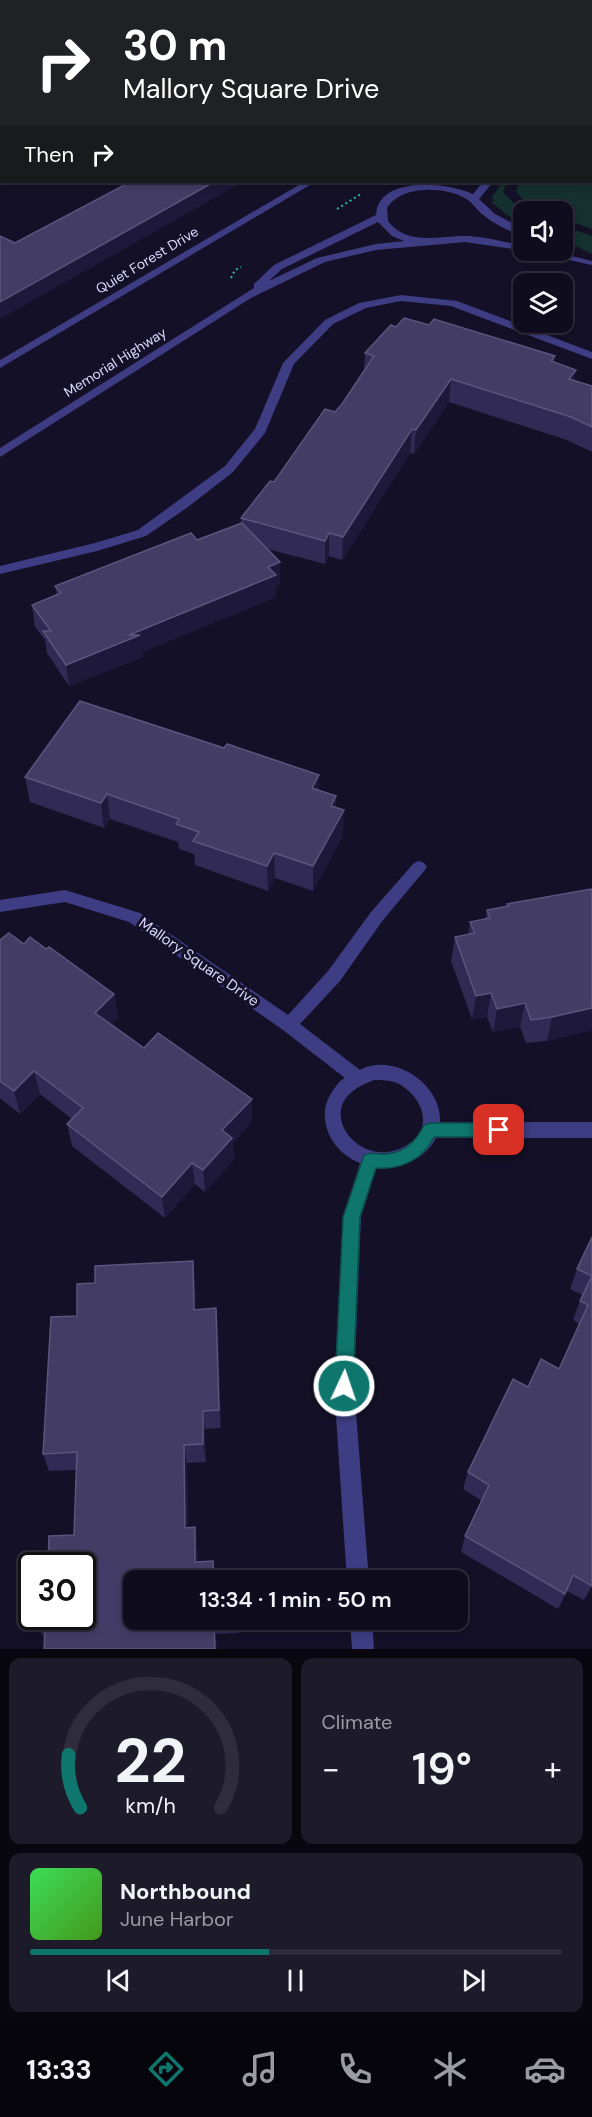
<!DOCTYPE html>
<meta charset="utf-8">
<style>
:root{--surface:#0f0c1d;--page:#1d1a2a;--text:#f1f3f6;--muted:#9b9ba4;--line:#2f2c3b;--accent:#0f766e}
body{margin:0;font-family:"DM Sans",sans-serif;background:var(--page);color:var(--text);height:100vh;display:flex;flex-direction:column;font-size:22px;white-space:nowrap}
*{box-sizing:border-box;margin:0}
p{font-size:20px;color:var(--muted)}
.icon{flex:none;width:33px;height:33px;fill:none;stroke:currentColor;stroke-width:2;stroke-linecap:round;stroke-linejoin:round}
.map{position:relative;height:1649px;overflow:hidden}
.details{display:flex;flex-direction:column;gap:9px;padding:9px;background:#080710;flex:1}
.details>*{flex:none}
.banner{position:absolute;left:0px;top:0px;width:592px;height:183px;box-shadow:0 3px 9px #0003,0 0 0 2px var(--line);background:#202124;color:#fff;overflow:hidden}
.fabs{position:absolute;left:513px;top:201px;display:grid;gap:12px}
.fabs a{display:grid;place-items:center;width:60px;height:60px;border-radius:12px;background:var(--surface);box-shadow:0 3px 9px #0003,0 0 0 2px var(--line);font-size:30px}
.speed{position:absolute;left:18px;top:1552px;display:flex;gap:12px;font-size:30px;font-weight:700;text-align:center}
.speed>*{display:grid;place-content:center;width:78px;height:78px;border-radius:50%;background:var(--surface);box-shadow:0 3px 9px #0003,0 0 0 2px var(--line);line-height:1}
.speed .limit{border:3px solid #111;border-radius:9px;background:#fff;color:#111}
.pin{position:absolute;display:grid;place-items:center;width:51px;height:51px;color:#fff;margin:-26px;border-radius:12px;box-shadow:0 3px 9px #0006}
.me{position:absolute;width:66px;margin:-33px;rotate:3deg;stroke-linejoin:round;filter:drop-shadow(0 0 4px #0008)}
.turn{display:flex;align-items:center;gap:21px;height:126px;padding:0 24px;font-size:27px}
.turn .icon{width:78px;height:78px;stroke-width:2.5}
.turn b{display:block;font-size:42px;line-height:51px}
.then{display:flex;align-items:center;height:57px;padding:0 24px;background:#0003;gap:12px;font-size:22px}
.big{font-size:45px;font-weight:600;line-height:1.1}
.details .card{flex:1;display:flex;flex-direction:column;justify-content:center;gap:9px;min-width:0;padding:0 21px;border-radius:12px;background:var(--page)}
.details .dial{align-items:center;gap:0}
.dial svg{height:156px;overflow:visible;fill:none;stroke:var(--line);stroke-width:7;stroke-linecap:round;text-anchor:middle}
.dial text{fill:var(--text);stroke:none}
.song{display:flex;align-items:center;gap:18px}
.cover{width:72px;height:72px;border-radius:9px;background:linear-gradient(135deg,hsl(130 70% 55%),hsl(100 70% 35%))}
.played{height:6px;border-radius:3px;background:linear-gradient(90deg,var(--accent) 45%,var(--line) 45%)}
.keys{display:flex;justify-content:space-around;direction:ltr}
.heat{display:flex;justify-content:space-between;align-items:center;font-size:33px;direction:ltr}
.details .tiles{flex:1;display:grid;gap:9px;grid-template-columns:1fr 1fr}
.card:last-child{grid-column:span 2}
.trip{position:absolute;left:123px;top:1570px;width:345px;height:60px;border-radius:12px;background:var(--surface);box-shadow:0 3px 9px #0003,0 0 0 2px var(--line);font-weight:600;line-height:60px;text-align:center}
.dock{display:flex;height:96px;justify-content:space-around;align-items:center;background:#06050c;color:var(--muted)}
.dock .icon{width:42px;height:42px}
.dock .current{color:var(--accent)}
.dock b{font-size:27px;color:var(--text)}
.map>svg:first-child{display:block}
</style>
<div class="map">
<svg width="592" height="1649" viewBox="0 0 592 1649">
<rect width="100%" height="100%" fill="#141027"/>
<g fill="#14312f">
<path d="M592 103V229L563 219 562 212C537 212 533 210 516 192L519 182H591Z"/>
<polygon points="503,182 507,182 503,192 523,212 523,223 507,215 491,202 495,200 491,198"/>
<polygon points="563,226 592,236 592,254 563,240"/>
</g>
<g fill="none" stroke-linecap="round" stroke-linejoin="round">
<g stroke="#34b5aa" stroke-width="2" stroke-dasharray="2 3" stroke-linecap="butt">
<polyline points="337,209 361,194"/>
<polyline points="231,278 235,270 241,267"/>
</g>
<g fill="#3e3d84" fill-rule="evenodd">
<polygon points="213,0 222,0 223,2 214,2"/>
<polygon points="300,0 311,0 299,2"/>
<polygon points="364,0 375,0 377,2 365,2"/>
<polygon points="304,182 315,182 0,368 0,360"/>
<polygon points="401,295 457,301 592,352 592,359 451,306 401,301 366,308 333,324 294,364 265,433 233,472 188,507 146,536 97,551 0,574 0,566 95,543 138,530 225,466 255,429 283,363 325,320 359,303"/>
<path d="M419 861 424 863 427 867 424 871 383 920 340 981 300 1024 360 1070C393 1052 442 1084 440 1122H592V1138H436C425 1160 399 1169 376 1169L361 1217 354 1386 369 1581H347L334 1386 343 1217 360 1163C332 1153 314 1118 332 1092 336 1086 339 1081 345 1078L283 1030 129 922 65 902 0 912V900L65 890 140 913 288 1015 328 971 371 912 414 863ZM374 1080C381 1080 390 1080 397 1083 414 1091 430 1113 420 1132 417 1138 412 1141 407 1145 364 1172 318 1117 353 1091 359 1086 367 1083 374 1080Z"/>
<polygon points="350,1620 372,1620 374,1649 352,1649"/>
</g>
<g fill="#3e3d84" fill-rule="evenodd">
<rect x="591" y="43" width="1" height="6"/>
<path d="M483 182H493L479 199 495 214 524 229V236C509 232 493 223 482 214 476 209 472 202 465 198 444 186 401 185 387 208L388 221C408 247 440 235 468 236 486 237 505 242 524 246V250H547L592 261V265L527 251 465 242 376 250 325 262 251 298 0 457V448L254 288V284L274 265 376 215C378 175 448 182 473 194ZM378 222 392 236 404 241 376 244 317 258 269 281 282 269Z"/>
</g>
</g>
<g fill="#312a54">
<polygon points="112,0 181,0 185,2 114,2"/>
<polygon points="396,327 555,356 554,362 576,370 574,380 592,386 592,452 567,440 449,402 414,454 410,453 342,560 329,556 325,564 267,549 280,584 276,586 276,597 142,652 143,657 69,686 47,653 45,640 35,627 32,605 57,595 55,586 197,540 241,523 241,518 342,404 364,371 365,353"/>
<polygon points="224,748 319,791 336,796 336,807 343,835 313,891 275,878 268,891 195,865 194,854 179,849 178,842 110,819 104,828 30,802 25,777"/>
<polygon points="592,891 592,1030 547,1041 526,1043 520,1027 493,1032 487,1017 472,1019 451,961 455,937 468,935 470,922 485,919 487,910 507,907 507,904"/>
<polygon points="0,940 24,944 46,949 114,994 118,1018 111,1024 144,1048 252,1121 233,1143 234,1159 205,1192 195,1184 165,1218 72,1146 67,1124 72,1119 40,1094 20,1114 0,1098"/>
<polygon points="592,1237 592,1586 584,1600 567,1591 558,1609 461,1552 465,1536 482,1501 463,1489 468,1472 528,1387 559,1369 579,1324 573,1320 582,1295 570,1289 577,1269"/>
<polygon points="195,1281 196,1309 216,1308 218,1328 221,1428 205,1429 206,1462 187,1463 188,1528 195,1527 197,1543 198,1562 213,1561 216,1581 134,1581 134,1620 239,1620 239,1633 45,1640 40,1631 74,1535 76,1470 49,1471 43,1454 77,1316"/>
</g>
<g fill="#1e183a">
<polygon points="487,0 500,0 498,2 486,2"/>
<polygon points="214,182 243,182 0,319 0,302"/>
<polygon points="576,370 573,393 569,379"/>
<polygon points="451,379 449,402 414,454 416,430"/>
<polygon points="412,429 410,453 342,560 343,537"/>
<polygon points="329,533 329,556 325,564 325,541"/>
<polygon points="280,562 280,584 276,586 276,597 142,652 143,657 69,686 66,665 268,567"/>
<polygon points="319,775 319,800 312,788"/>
<polygon points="107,794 110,819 104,828 101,803"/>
<polygon points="336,796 335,821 331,806"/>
<polygon points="344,810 343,835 313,891 313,866"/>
<polygon points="274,853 275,878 268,891 267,866"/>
<polygon points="491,993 487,1017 472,1019 476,996"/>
<polygon points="114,994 118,1018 100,1036 95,1013"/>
<polygon points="525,1003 520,1027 493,1032 497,1009"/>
<polygon points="592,1008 592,1030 547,1041 552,1017"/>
<polygon points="34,1071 40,1094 20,1114 14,1091"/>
<polygon points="252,1099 252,1121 233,1143 234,1159 205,1192 203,1170 222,1130"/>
<polygon points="192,1163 195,1184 165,1218 162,1197"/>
<polygon points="193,1261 195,1281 197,1329 194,1310"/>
<polygon points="216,1308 218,1328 221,1428 219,1410"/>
<polygon points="203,1411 205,1429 206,1462 203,1444"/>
<polygon points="184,1445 187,1463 188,1544 185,1528"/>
<polygon points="195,1527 197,1543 198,1577 195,1562"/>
<polygon points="213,1561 215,1576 216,1581 214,1581"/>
<polygon points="214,1621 216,1635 217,1649 215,1649"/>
</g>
<g fill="#433d66" stroke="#5b557e" stroke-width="1.5">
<polygon points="127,0 181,0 185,2 129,2"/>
<polygon points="394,0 476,0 474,2 392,2"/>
<polygon points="130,182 214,182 0,302 0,236 15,243"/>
<polygon points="404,318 429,325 434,319 555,356 551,361 576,370 569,379 592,386 592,427 571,417 451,379 416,430 412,429 343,537 329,533 325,541 241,518 270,481 274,482 325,409 335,412 342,404 374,356 365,353 391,325 396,327"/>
<polygon points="242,523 280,562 268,567 276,575 129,635 140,635 66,665 43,631 51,631 32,605 61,593 55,586 191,533 197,540"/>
<polygon points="80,701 224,748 227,744 319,775 312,788 336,796 331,806 344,810 313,866 274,853 267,866 193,841 199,832 176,824 179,819 107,794 101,803 25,777"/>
<polygon points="591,889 592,891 592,1008 552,1017 531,1020 525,1003 497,1009 491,993 476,996 455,937 475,933 470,922 490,918 487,910 509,906 507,904"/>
<polygon points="9,933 24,944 30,937 46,949 49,947 114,994 95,1013 144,1048 158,1033 252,1099 222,1130 232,1138 203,1170 192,1163 162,1197 67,1124 83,1108 34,1071 14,1091 0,1081 0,940"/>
<polygon points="592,1237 592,1586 573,1575 565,1594 465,1536 489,1485 468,1472 513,1379 528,1387 541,1359 559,1369 588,1305 580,1301 592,1276 577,1269"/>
<polygon points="193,1261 194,1310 216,1308 219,1410 203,1411 203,1444 184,1445 185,1528 195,1527 195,1562 213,1561 214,1581 134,1581 134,1620 226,1620 214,1621 215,1649 44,1649 45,1631 40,1631 41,1617 82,1617 82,1566 48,1566 49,1536 74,1535 77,1452 43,1454 51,1317 77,1316 77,1284 95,1283 95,1266"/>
</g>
<path fill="#0f766e" stroke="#0a4d48" stroke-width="1.5" d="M430 1123H499L505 1125 507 1130 505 1135 499 1137H434C423 1160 400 1170 376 1168L360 1217 353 1386 350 1392 344 1395 338 1392 335 1386 343 1217 364 1155C371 1152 376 1154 383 1154 404 1154 416 1142 424 1125Z"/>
<g text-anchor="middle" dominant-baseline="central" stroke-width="6" stroke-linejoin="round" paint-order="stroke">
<g font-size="14" fill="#dbd8fe" stroke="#141027">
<text transform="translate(147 260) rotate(-31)">Quiet Forest Drive</text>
<text transform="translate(115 362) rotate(-32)">Memorial Highway</text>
</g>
<g font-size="15" fill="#dbd8fe" stroke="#141027">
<text transform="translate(199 962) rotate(35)">Mallory Square Drive</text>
</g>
</g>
</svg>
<div class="fabs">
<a><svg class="icon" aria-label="sound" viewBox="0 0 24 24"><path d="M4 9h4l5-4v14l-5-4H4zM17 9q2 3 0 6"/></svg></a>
<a><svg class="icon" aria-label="layers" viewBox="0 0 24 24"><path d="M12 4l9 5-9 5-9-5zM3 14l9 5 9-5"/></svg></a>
</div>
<div class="speed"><div class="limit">30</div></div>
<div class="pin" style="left:499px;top:1130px;background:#d93025"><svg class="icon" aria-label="arrive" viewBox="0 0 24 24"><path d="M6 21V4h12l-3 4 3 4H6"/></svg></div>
<svg class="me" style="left:344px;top:1386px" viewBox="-20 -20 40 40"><circle r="17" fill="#0f766e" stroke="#fff" stroke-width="3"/><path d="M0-11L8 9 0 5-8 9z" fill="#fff"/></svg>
<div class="trip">13:34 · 1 min · 50 m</div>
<div class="banner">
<div class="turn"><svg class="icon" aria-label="right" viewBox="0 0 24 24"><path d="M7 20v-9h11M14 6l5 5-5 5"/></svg><div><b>30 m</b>Mallory Square Drive</div></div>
<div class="then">Then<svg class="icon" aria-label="right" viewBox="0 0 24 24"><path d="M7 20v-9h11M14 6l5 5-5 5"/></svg></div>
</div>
</div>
<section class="details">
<div class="tiles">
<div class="card dial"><svg viewBox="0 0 100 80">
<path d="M14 69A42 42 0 1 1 86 69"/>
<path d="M14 69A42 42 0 0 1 8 42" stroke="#0f766e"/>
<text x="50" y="56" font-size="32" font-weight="700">22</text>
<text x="50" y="72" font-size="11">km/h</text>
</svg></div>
<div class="card"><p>Climate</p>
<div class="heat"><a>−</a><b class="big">19°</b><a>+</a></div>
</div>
<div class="card">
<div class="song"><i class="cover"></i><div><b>Northbound</b><p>June Harbor</p></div></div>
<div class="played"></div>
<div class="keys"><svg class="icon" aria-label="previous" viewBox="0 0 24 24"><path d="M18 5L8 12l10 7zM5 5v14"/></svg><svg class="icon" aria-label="pause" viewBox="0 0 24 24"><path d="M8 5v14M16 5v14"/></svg><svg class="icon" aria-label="next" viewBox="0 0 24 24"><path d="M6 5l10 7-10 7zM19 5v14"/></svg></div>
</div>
</div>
</section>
<nav class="dock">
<b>13:33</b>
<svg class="icon current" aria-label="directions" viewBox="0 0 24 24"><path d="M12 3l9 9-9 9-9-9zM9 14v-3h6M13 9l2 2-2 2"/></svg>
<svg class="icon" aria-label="music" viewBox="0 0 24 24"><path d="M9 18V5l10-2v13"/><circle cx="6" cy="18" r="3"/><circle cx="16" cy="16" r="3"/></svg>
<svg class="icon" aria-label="phone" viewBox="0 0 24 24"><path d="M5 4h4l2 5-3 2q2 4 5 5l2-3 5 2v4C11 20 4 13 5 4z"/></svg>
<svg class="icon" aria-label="climate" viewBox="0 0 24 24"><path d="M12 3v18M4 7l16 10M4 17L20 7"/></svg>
<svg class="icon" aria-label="car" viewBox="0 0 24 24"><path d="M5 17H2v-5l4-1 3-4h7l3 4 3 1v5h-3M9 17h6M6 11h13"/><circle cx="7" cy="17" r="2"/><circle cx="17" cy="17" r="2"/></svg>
</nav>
